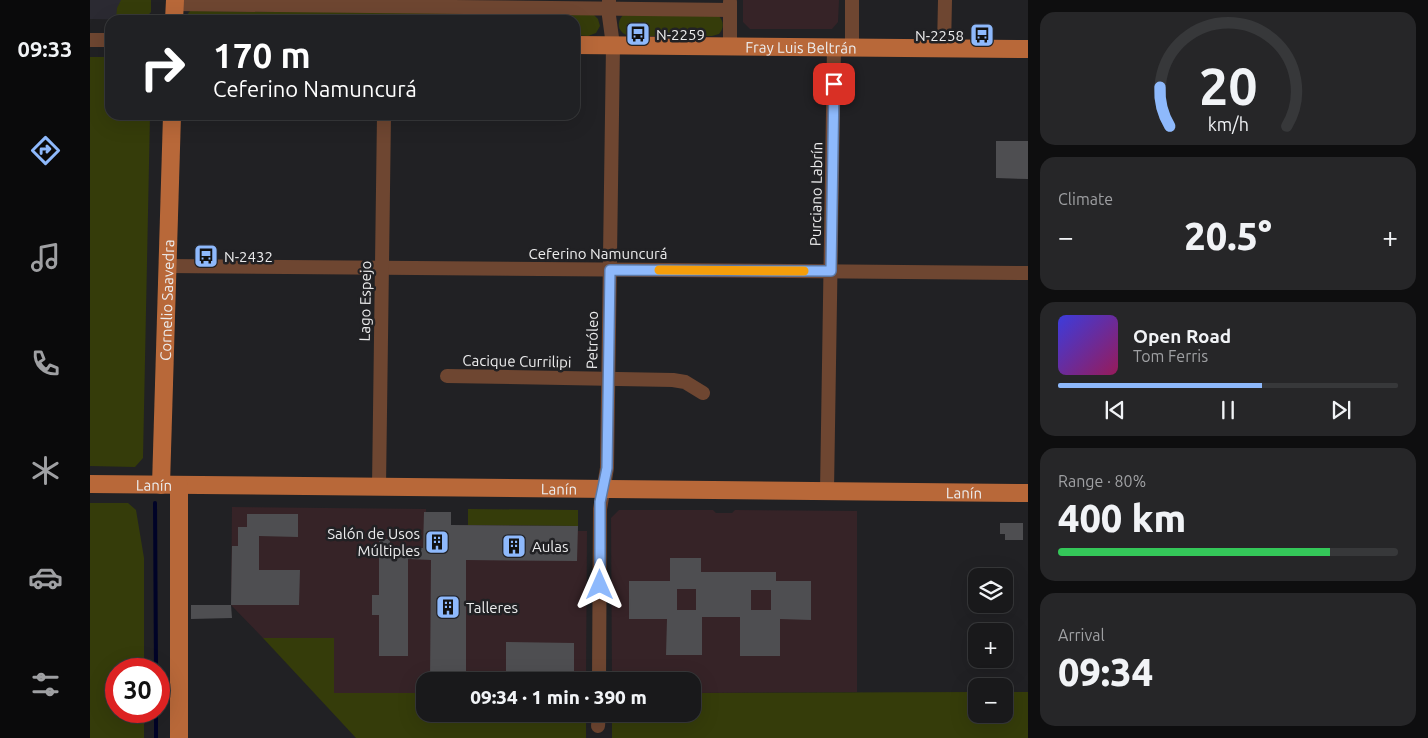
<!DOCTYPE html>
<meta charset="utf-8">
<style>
:root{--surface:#19191b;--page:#262628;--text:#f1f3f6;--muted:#9fa0a3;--line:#37383a;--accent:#8eb9fc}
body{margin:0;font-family:Ubuntu,sans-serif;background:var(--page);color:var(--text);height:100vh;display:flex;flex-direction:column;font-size:19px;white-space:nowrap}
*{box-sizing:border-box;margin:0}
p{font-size:16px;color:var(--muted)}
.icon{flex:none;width:28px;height:28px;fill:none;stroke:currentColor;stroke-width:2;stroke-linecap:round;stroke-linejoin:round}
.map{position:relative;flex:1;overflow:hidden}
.sheet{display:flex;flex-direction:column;gap:12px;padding:12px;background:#0e0e0f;width:400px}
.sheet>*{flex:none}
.guide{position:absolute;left:15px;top:15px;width:475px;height:105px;border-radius:15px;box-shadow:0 5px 20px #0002,0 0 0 1px var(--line);background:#202124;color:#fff;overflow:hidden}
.fabs{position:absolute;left:878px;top:568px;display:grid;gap:10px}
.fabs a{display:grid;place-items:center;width:45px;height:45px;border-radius:10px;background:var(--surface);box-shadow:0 5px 20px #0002,0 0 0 1px var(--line);font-size:25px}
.speed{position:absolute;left:15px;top:658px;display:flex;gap:10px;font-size:25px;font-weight:700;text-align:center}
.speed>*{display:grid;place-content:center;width:65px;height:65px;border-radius:50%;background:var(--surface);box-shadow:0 5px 20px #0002,0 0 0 1px var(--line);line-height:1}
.speed .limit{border:8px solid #d22;background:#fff;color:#111}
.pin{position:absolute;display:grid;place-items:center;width:42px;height:42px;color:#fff;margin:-21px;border-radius:10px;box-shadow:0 2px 8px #0006}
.me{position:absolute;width:55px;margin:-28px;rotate:0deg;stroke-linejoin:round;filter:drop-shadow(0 0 4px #0008)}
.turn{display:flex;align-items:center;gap:18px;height:105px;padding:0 25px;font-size:22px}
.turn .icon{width:65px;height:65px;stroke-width:2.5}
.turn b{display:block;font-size:35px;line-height:42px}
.big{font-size:38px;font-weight:800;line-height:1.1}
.sheet .tile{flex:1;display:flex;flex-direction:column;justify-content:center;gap:8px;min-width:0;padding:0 18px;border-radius:15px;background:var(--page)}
.sheet .dial{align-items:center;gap:0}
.dial svg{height:130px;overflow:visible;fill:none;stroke:var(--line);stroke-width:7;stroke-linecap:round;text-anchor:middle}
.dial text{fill:var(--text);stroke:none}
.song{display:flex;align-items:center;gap:15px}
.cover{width:60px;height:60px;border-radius:8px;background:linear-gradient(135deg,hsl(240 70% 55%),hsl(330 70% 35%))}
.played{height:5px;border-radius:2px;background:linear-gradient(90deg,var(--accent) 60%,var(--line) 60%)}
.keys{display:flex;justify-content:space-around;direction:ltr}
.heat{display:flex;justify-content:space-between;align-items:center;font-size:28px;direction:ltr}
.charge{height:8px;border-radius:4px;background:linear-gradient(90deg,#34c759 80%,var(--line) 0)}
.trip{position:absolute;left:326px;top:672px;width:285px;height:50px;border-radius:15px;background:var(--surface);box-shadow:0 5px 20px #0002,0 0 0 1px var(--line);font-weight:800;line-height:50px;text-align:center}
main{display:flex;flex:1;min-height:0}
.tab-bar{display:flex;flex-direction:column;width:90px;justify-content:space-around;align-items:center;background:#0a0a0b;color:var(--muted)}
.tab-bar .icon{width:35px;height:35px}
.tab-bar .on{color:var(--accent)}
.tab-bar b{font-size:22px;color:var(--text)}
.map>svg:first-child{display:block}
</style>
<main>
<nav class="tab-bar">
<b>09:33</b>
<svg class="icon on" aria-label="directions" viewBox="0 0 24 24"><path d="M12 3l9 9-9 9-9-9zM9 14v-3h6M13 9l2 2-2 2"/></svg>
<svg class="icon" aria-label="music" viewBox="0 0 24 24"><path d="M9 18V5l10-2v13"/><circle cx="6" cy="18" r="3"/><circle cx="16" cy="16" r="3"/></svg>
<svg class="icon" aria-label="phone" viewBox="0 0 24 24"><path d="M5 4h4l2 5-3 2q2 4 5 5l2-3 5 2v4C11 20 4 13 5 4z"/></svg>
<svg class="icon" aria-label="climate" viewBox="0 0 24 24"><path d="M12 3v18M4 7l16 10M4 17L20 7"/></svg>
<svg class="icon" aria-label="car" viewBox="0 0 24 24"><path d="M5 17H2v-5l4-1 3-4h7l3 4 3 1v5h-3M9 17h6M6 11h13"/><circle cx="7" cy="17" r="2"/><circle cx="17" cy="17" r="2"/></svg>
<svg class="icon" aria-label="filters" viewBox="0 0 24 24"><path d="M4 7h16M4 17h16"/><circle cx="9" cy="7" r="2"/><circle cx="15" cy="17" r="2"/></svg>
</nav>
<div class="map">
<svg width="938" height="738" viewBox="0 0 938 738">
<rect width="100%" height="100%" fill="#212124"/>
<polygon fill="#2b2a32" points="0,0 61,0 61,12 53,20 0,19"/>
<g fill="#362327">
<polygon points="653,0 749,0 748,22 742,29 660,29 653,22"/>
<polygon points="142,507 336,509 336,512 361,512 361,525 488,526 488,531 497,531 496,681 335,681 335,714 487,714 487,719 330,719 330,693 243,693 243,638 173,638 141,605"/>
<polygon points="529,510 623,510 626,513 642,513 645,510 767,511 767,692 603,693 602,681 522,681 521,518"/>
</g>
<g fill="#353c0a">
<polygon points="31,0 61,0 61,12 53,20 26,19 27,8"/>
<polygon points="100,11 375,13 379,20 95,20 96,16"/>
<polygon points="502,13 508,19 510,26 506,33 498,36 485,35 485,20 391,20 395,14"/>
<path d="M533 15 629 16C634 22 634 28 629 34L622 36H540C529 34 525 24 533 15Z"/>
<polygon points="0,57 20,57 20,115 60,115 53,458 45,467 0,466"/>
<polygon points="0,503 38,503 46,510 54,558 54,669 26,669 26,711 54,711 54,738 0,738"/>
<polygon points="378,509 488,510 488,526 378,525"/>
<polygon points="173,638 244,638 244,693 330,693 330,719 496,719 496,738 266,738"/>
<polygon points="886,692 886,714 914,714 914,692 938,692 938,738 522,738 522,714 602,714 603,693"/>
</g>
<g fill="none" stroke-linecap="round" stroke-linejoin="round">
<g stroke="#000327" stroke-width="4">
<polyline points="65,503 66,669"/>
<polyline points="66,711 66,738"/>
</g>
</g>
<g fill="#4e4e51" fill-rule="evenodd">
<polygon points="906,141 938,141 938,179 906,178"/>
<polygon points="334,512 361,512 361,525 488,526 487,561 376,560 376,681 340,681 341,560 318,559 318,656 289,656 289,615 282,615 282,595 289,595 289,539 300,539 300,548 333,548"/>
<polygon points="157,514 208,514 208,537 169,536 169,570 210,570 209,605 141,605 142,546 148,546 148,527 157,527"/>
<polygon points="910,523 933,523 933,540 915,540 915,534 910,534"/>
<path d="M580 558H611V572H686V581H721V620L690 619V656H650V617H612V655H576L577 619H539V581H580ZM587 589H606V610H587ZM661 590H681V610H661Z"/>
<polygon points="101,605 141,605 142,618 101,619"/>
<polygon points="416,642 484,643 484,681 416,681"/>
</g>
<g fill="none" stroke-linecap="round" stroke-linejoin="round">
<g stroke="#6e4631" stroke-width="14">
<polyline points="762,0 762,47"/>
<polyline points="85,4 640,10"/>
<polyline points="0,40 20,40"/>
<polyline points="640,46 640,2"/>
<polyline points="854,48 855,0"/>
<polyline points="77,266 938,273"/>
<polyline points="357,376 583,380 595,382 613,393"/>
<polyline points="289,487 294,115"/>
<polyline points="737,491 744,47"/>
<polyline points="509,681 510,509 517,468 523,45 519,16 519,0"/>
<polyline points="508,726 509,714"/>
</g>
<g stroke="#b86839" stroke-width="18">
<polyline points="84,20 85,0"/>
<path id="s1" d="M485 45 938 49"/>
<path id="s2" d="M0 484 938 493"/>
<path id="s3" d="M71 485 82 115"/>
<polyline points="89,485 89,738"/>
</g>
</g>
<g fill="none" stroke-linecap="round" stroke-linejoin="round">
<g stroke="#5c78a4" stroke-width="12">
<polyline id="route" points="510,585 510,502 517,468 520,270 741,271 744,84"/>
</g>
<use href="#route" stroke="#8eb9fc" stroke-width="9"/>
<polyline stroke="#f59e0b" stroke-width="9" points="569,270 714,271"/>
</g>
<defs>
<g id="bus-square" transform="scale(1.25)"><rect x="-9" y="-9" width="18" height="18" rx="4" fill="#8eb9fc" stroke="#212124"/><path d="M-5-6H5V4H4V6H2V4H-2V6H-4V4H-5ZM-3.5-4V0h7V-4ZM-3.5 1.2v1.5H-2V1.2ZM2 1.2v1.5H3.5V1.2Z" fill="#111"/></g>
<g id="building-square" transform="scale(1.25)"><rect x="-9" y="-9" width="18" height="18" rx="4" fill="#8eb9fc" stroke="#212124"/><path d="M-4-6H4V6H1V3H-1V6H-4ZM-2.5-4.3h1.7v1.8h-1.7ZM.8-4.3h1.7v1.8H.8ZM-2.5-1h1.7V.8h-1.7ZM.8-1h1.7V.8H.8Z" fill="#111"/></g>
</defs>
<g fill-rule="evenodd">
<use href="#bus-square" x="548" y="34"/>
<use href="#bus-square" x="892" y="35"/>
<use href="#bus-square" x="116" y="256"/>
<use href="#building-square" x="347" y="542"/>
<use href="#building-square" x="424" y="546"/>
<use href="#building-square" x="358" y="607"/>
</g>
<g text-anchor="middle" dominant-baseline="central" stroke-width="5" stroke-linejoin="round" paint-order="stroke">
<g font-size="15" fill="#ececed" stroke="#212124" text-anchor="start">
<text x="566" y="34">N-2259</text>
<text x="874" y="35" text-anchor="end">N-2258</text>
<text x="134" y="256">N-2432</text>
<text x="330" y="533" text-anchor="end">Salón de Usos<tspan x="330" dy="17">Múltiples</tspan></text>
<text x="442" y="546">Aulas</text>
<text x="376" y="607">Talleres</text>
</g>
<g font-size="15" fill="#ececed" stroke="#212124">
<text stroke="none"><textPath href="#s1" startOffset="226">Fray Luis Beltrán</textPath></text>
<text transform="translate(726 194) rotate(-89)">Purciano Labrín</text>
<text x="508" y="253">Ceferino Namuncurá</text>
<text stroke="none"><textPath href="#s3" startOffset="185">Cornelio Saavedra</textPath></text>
<text transform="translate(275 301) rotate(-89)">Lago Espejo</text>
<text transform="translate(502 340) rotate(-89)">Petróleo</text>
<text transform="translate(427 361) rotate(1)">Cacique Currilipi</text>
<text stroke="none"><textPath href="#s2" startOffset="64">Lanín</textPath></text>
<text stroke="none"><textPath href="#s2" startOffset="469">Lanín</textPath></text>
<text stroke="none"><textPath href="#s2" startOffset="874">Lanín</textPath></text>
</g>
</g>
</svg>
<div class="fabs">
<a><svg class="icon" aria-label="layers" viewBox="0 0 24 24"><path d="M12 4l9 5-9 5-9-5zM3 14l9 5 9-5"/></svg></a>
<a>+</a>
<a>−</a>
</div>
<div class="speed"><div class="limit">30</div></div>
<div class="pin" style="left:744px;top:84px;background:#d93025"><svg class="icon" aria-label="arrive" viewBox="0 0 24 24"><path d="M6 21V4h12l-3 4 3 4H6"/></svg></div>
<svg class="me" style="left:510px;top:585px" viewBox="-20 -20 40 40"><path d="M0-17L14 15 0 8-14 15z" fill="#8eb9fc" stroke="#fff" stroke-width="4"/></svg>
<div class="trip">09:34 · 1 min · 390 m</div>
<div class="guide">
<div class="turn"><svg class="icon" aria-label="right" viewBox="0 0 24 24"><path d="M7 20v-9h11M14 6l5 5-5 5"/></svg><div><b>170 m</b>Ceferino Namuncurá</div></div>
</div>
</div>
<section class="sheet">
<div class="tile dial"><svg viewBox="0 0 100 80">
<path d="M14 69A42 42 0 1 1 86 69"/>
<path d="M14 69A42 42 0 0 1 8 45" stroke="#8eb9fc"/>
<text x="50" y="56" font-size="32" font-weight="700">20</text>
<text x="50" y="72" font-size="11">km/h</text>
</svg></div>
<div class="tile"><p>Climate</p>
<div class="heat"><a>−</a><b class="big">20.5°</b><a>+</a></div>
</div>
<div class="tile">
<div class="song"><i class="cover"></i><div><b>Open Road</b><p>Tom Ferris</p></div></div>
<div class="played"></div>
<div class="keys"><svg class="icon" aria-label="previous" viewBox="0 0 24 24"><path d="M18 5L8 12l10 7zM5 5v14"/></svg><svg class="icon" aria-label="pause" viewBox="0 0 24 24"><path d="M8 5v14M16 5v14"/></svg><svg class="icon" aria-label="next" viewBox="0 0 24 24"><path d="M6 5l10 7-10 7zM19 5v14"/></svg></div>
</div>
<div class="tile"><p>Range · 80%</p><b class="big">400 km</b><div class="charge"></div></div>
<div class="tile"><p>Arrival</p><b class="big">09:34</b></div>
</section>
</main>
